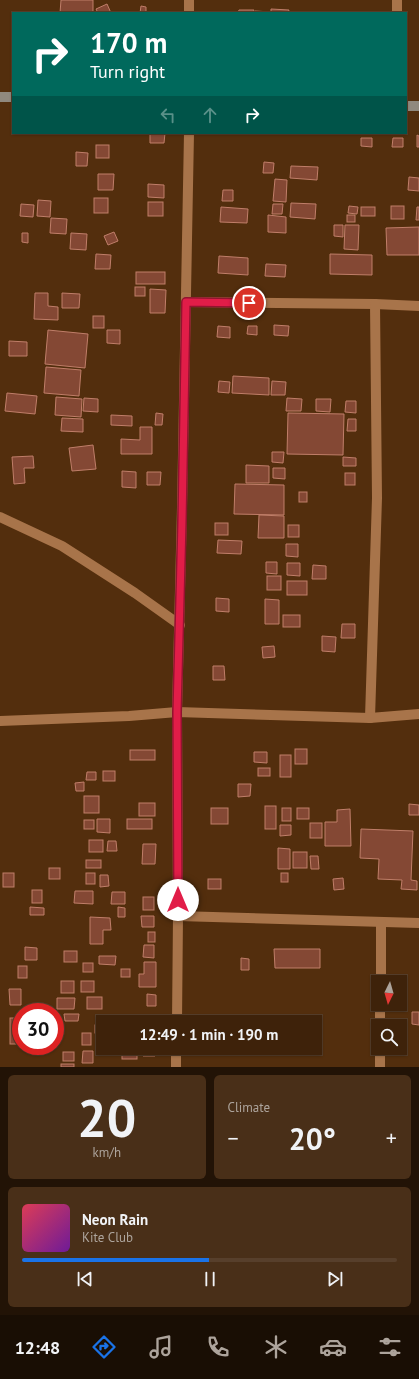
<!DOCTYPE html>
<meta charset="utf-8">
<style>
:root{--surface:#3e220a;--page:#492f18;--text:#f1f3f6;--muted:#ada49c;--line:#573f2b;--accent:#1a73e8}
body{margin:0;font-family:"PT Sans",sans-serif;background:var(--page);color:var(--text);height:100vh;display:flex;flex-direction:column;font-size:15px;white-space:nowrap}
*{box-sizing:border-box;margin:0}
p{font-size:13px;color:var(--muted)}
.icon{flex:none;width:22px;height:22px;fill:none;stroke:currentColor;stroke-width:2;stroke-linecap:round;stroke-linejoin:round}
.map{position:relative;height:1067px;overflow:hidden}
.panel{display:flex;flex-direction:column;gap:8px;padding:8px;background:#221306;flex:1}
.panel>*{flex:none}
.top-card{position:absolute;left:12px;top:12px;width:395px;height:122px;border-radius:0px;box-shadow:0 1px 3px #0004,0 0 0 1px var(--line);background:#00695c;color:#fff;overflow:hidden}
.needle{width:26px;rotate:185deg}
.tools{position:absolute;left:371px;top:975px;display:grid;gap:8px}
.tools a{display:grid;place-items:center;width:36px;height:36px;border-radius:0px;background:var(--surface);box-shadow:0 1px 3px #0004,0 0 0 1px var(--line);font-size:20px}
.speed{position:absolute;left:12px;top:1003px;display:flex;gap:8px;font-size:20px;font-weight:700;text-align:center}
.speed>*{display:grid;place-content:center;width:52px;height:52px;border-radius:50%;background:var(--surface);box-shadow:0 1px 3px #0004,0 0 0 1px var(--line);line-height:1}
.speed .limit{border:6px solid #d22;background:#fff;color:#111}
.pin{position:absolute;display:grid;place-items:center;width:34px;height:34px;color:#fff;margin:-17px;border:2px solid #fff;border-radius:50%;box-shadow:0 1px 4px #0007}
.me{position:absolute;width:44px;margin:-22px;rotate:0deg;stroke-linejoin:round;filter:drop-shadow(0 0 3px #0008)}
.turn{display:flex;align-items:center;gap:14px;height:84px;padding:0 12px;font-size:18px}
.turn .icon{width:52px;height:52px;stroke-width:2.5}
.turn b{display:block;font-size:28px;line-height:34px}
.lanes{display:flex;align-items:center;height:38px;padding:0 12px;background:#0003;justify-content:center;gap:20px;direction:ltr}
.lanes .off{opacity:.35}
.big{font-size:30px;font-weight:700;line-height:1.1}
.panel .widget{flex:1;display:flex;flex-direction:column;justify-content:center;gap:6px;min-width:0;padding:0 14px;border-radius:6px;background:var(--page)}
.panel .dial{align-items:center;gap:0}
.dial b{font-size:52px;line-height:1}
.song{display:flex;align-items:center;gap:12px}
.cover{width:48px;height:48px;border-radius:6px;background:linear-gradient(135deg,hsl(350 70% 55%),hsl(280 70% 35%))}
.played{height:4px;border-radius:2px;background:linear-gradient(90deg,var(--accent) 50%,var(--line) 50%)}
.keys{display:flex;justify-content:space-around;direction:ltr}
.heat{display:flex;justify-content:space-between;align-items:center;font-size:22px;direction:ltr}
.panel .tiles{flex:1;display:grid;gap:8px;grid-template-columns:1fr 1fr}
.widget:last-child{grid-column:span 2}
.trip{position:absolute;left:96px;top:1015px;width:226px;height:40px;border-radius:0px;background:var(--surface);box-shadow:0 1px 3px #0004,0 0 0 1px var(--line);font-weight:700;line-height:40px;text-align:center}
.dock{display:flex;height:64px;justify-content:space-around;align-items:center;background:#190e04;color:var(--muted)}
.dock .icon{width:28px;height:28px}
.dock .active{color:var(--accent)}
.dock b{font-size:18px;color:var(--text)}
.map>svg:first-child{display:block}
</style>
<div class="map">
<svg width="419" height="1067" viewBox="0 0 419 1067">
<rect width="100%" height="100%" fill="#532e0d"/>
<g fill="#844834" stroke="#c07e69">
<polygon points="61,0 93,0 93,13 60,13"/>
<polygon points="107,4 111,13 98,13 96,9"/>
<polygon points="141,6 146,7 146,13 140,13"/>
<polygon points="271,9 289,10 288,13 271,13"/>
<polygon points="239,10 254,10 253,13 238,13"/>
<polygon points="255,11 271,12 271,13 255,13"/>
<polygon points="150,133 165,133 164,143 150,143"/>
<polygon points="417,135 419,136 419,147 417,147"/>
<polygon points="361,138 372,138 372,147 361,146"/>
<polygon points="393,138 403,138 403,147 392,147"/>
<rect x="96" y="145" width="13" height="13"/>
<polygon points="76,152 88,153 87,166 76,166"/>
<polygon points="264,162 274,163 273,173 263,173"/>
<polygon points="291,166 318,167 317,180 290,178"/>
<polygon points="98,174 114,174 113,190 98,190"/>
<polygon points="409,177 419,178 419,191 408,190"/>
<polygon points="275,179 287,180 286,202 273,201"/>
<polygon points="148,184 164,185 164,198 148,197"/>
<polygon points="223,190 233,190 233,201 222,201"/>
<rect x="94" y="198" width="14" height="15"/>
<polygon points="38,200 51,201 50,217 37,216"/>
<rect x="148" y="202" width="15" height="14"/>
<polygon points="291,203 316,204 315,219 290,217"/>
<polygon points="21,204 34,205 33,217 20,216"/>
<polygon points="273,204 283,204 282,214 272,214"/>
<polygon points="349,206 358,207 357,214 348,213"/>
<rect x="391" y="206" width="13" height="13"/>
<polygon points="221,207 248,209 247,223 220,222"/>
<rect x="361" y="207" width="14" height="9"/>
<polygon points="417,207 419,207 419,220 416,220"/>
<polygon points="268,215 286,217 286,233 268,232"/>
<rect x="347" y="215" width="8" height="7"/>
<polygon points="51,218 67,219 66,234 50,233"/>
<polygon points="334,225 343,225 343,237 334,236"/>
<polygon points="345,225 359,225 358,250 344,249"/>
<polygon points="419,227 419,255 387,255 386,228"/>
<polygon points="114,232 118,241 108,245 104,236"/>
<polygon points="22,233 28,233 28,243 22,242"/>
<polygon points="71,233 87,234 86,250 70,249"/>
<polygon points="96,254 111,255 110,269 95,269"/>
<polygon points="330,254 372,255 372,275 330,274"/>
<polygon points="219,256 248,258 248,275 218,273"/>
<polygon points="266,264 286,265 285,277 265,276"/>
<rect x="136" y="272" width="29" height="12"/>
<rect x="135" y="287" width="10" height="9"/>
<polygon points="150,289 166,290 165,313 150,313"/>
<polygon points="35,293 48,293 48,306 58,307 58,320 34,319"/>
<polygon points="62,293 80,294 79,308 62,308"/>
<rect x="93" y="316" width="11" height="12"/>
<polygon points="274,325 289,326 288,336 274,335"/>
<polygon points="218,326 230,327 230,338 217,337"/>
<polygon points="248,326 257,326 257,335 247,334"/>
<polygon points="48,330 88,334 85,368 45,364"/>
<polygon points="107,330 120,330 120,344 107,343"/>
<polygon points="9,341 27,342 27,356 9,356"/>
<polygon points="46,367 81,370 79,396 44,393"/>
<polygon points="233,376 269,378 269,395 232,393"/>
<polygon points="219,381 230,382 229,393 218,392"/>
<polygon points="272,381 286,382 285,395 271,395"/>
<polygon points="7,393 37,396 35,414 5,411"/>
<polygon points="56,397 82,399 81,417 55,415"/>
<polygon points="84,398 98,399 98,412 83,411"/>
<polygon points="287,398 302,399 301,411 286,411"/>
<polygon points="316,399 331,399 330,412 316,411"/>
<polygon points="346,401 356,401 356,413 345,412"/>
<polygon points="156,413 163,414 162,425 155,425"/>
<polygon points="288,413 344,414 343,455 287,454"/>
<polygon points="111,415 132,416 132,426 111,425"/>
<polygon points="62,418 83,419 83,432 61,431"/>
<polygon points="348,419 356,419 356,431 347,431"/>
<polygon points="140,427 152,427 152,454 121,454 121,439 140,440"/>
<polygon points="93,445 96,469 72,471 69,448"/>
<polygon points="272,452 284,452 283,463 272,462"/>
<polygon points="33,456 34,468 24,468 25,483 14,484 12,457"/>
<polygon points="343,457 356,458 356,466 343,466"/>
<polygon points="246,465 269,466 269,483 246,483"/>
<polygon points="273,468 285,468 285,479 273,478"/>
<polygon points="122,471 136,472 136,488 122,487"/>
<polygon points="147,472 161,472 160,485 147,485"/>
<rect x="345" y="473" width="10" height="12"/>
<polygon points="235,484 284,485 284,515 234,514"/>
<rect x="299" y="492" width="8" height="10"/>
<polygon points="259,515 284,516 284,538 258,538"/>
<rect x="215" y="523" width="13" height="12"/>
<rect x="288" y="525" width="11" height="12"/>
<polygon points="218,540 242,541 241,554 217,553"/>
<polygon points="286,544 298,544 298,557 286,556"/>
<polygon points="266,562 277,562 277,574 266,573"/>
<polygon points="287,563 300,563 300,576 287,575"/>
<polygon points="313,565 326,566 326,579 312,579"/>
<rect x="267" y="576" width="14" height="14"/>
<rect x="287" y="581" width="20" height="14"/>
<polygon points="216,598 229,599 229,612 216,611"/>
<polygon points="265,599 279,600 279,624 265,624"/>
<rect x="283" y="615" width="17" height="12"/>
<polygon points="342,624 355,624 355,638 341,638"/>
<polygon points="322,636 336,637 335,652 322,651"/>
<polygon points="274,646 275,657 263,658 262,647"/>
<polygon points="213,666 224,666 225,680 213,680"/>
<rect x="295" y="749" width="12" height="15"/>
<rect x="130" y="750" width="25" height="10"/>
<polygon points="254,752 267,752 267,763 254,762"/>
<rect x="280" y="755" width="11" height="22"/>
<rect x="258" y="768" width="12" height="8"/>
<rect x="103" y="771" width="12" height="10"/>
<polygon points="87,772 96,772 96,780 86,780"/>
<polygon points="84,782 84,791 76,791 75,783"/>
<polygon points="238,784 251,784 250,796 238,797"/>
<rect x="84" y="796" width="15" height="17"/>
<rect x="139" y="803" width="16" height="13"/>
<polygon points="409,804 419,805 419,815 409,815"/>
<rect x="265" y="806" width="11" height="23"/>
<rect x="211" y="808" width="17" height="16"/>
<rect x="282" y="808" width="9" height="13"/>
<rect x="297" y="808" width="12" height="11"/>
<polygon points="350,809 351,846 325,846 325,822 337,822 337,810"/>
<polygon points="97,819 110,819 110,833 97,832"/>
<rect x="127" y="819" width="25" height="10"/>
<rect x="84" y="820" width="10" height="9"/>
<rect x="310" y="823" width="12" height="15"/>
<polygon points="280,825 291,825 291,835 280,836"/>
<polygon points="361,829 413,831 411,880 417,881 417,890 401,889 402,880 378,879 379,859 360,858"/>
<rect x="89" y="840" width="14" height="12"/>
<polygon points="108,841 116,841 117,851 107,851"/>
<polygon points="143,844 156,844 155,864 142,864"/>
<polygon points="278,848 290,849 290,869 278,869"/>
<rect x="293" y="852" width="14" height="16"/>
<polygon points="310,856 318,856 319,869 311,869"/>
<rect x="86" y="860" width="15" height="8"/>
<rect x="49" y="868" width="11" height="11"/>
<rect x="3" y="873" width="11" height="14"/>
<rect x="86" y="873" width="9" height="11"/>
<rect x="281" y="873" width="7" height="9"/>
<polygon points="100,875 108,875 109,886 100,887"/>
<polygon points="343,878 344,889 334,890 333,879"/>
<rect x="208" y="879" width="13" height="10"/>
<rect x="32" y="890" width="10" height="13"/>
<polygon points="75,891 93,891 93,904 74,903"/>
<polygon points="112,892 125,892 125,904 111,904"/>
<rect x="143" y="897" width="11" height="13"/>
<polygon points="30,907 44,908 44,915 30,915"/>
<polygon points="118,907 125,908 125,917 118,917"/>
<polygon points="141,916 154,916 154,927 142,927"/>
<polygon points="90,917 110,918 111,930 103,930 103,944 90,944"/>
<rect x="148" y="932" width="7" height="10"/>
<polygon points="144,945 154,945 154,958 143,957"/>
<polygon points="25,947 37,948 37,960 25,960"/>
<polygon points="274,949 320,949 320,968 275,968"/>
<rect x="64" y="951" width="13" height="11"/>
<polygon points="99,956 116,956 115,965 99,964"/>
<polygon points="241,958 249,959 249,970 241,970"/>
<polygon points="144,962 156,962 156,987 139,987 139,974 144,974"/>
<rect x="83" y="963" width="10" height="9"/>
<rect x="18" y="966" width="9" height="12"/>
<rect x="121" y="969" width="9" height="8"/>
<rect x="61" y="981" width="13" height="12"/>
<rect x="81" y="981" width="13" height="11"/>
<polygon points="9,989 21,989 21,1005 10,1005"/>
<polygon points="147,994 156,995 156,1006 147,1006"/>
<rect x="87" y="997" width="15" height="12"/>
<polygon points="57,998 75,998 74,1009 57,1009"/>
<polygon points="412,1012 419,1012 419,1025 412,1024"/>
<polygon points="64,1014 79,1014 78,1021 65,1021"/>
<rect x="10" y="1018" width="11" height="26"/>
<rect x="55" y="1021" width="3" height="12"/>
<rect x="95" y="1025" width="8" height="8"/>
<rect x="82" y="1033" width="9" height="12"/>
<polygon points="98,1041 103,1041 103,1048 109,1048 109,1052 98,1052"/>
<polygon points="143,1048 156,1048 155,1056 143,1056"/>
<polygon points="83,1051 93,1051 93,1063 82,1063"/>
<rect x="63" y="1052" width="11" height="9"/>
<rect x="122" y="1052" width="15" height="7"/>
<rect x="61" y="1064" width="13" height="3"/>
</g>
<g fill="none" stroke-linecap="round" stroke-linejoin="round">
<g stroke="#a8744a" stroke-width="10">
<polyline points="189,0 189,13"/>
<polyline points="397,13 397,0"/>
<polyline points="186,302 375,304 419,306"/>
<polyline points="0,517 62,546 135,593 180,625"/>
<polyline points="370,718 377,498 375,304"/>
<polyline points="0,721 129,716 177,712 370,718 419,714"/>
<polyline points="178,916 419,923"/>
<polyline points="381,982 381,922"/>
<polyline points="177,1022 178,916 177,712 182,507 189,133"/>
<polyline points="380,1026 380,1004"/>
<polyline points="176,1067 176,1048"/>
<polyline points="380,1067 380,1048"/>
</g>
<g stroke="#90897e" stroke-width="10">
<polyline points="0,97 13,97"/>
<polyline points="406,106 419,106"/>
</g>
</g>
<g fill="none" stroke-linecap="round" stroke-linejoin="round">
<g stroke="#92132f" stroke-width="10">
<polyline id="route" points="178,900 177,712 182,522 186,302 249,303"/>
</g>
<use href="#route" stroke="#e11d48" stroke-width="7"/>
</g>
</svg>
<div class="tools">
<a><svg class="needle" viewBox="-14 -14 28 28"><path d="M0-13l5 13h-10z" fill="#e53935"/><path d="M0 13l5-13h-10z" fill="#ada49c"/></svg></a>
<a><svg class="icon" aria-label="search" viewBox="0 0 24 24"><circle cx="10" cy="10" r="6"/><path d="M15 15l6 6"/></svg></a>
</div>
<div class="speed"><div class="limit">30</div></div>
<div class="pin" style="left:249px;top:303px;background:#d93025"><svg class="icon" aria-label="arrive" viewBox="0 0 24 24"><path d="M6 21V4h12l-3 4 3 4H6"/></svg></div>
<svg class="me" style="left:178px;top:900px" viewBox="-20 -20 40 40"><circle r="19" fill="#fff"/><path d="M0-13L10 11 0 6-10 11z" fill="#e11d48"/></svg>
<div class="trip">12:49 · 1 min · 190 m</div>
<div class="top-card">
<div class="turn"><svg class="icon" aria-label="right" viewBox="0 0 24 24"><path d="M7 20v-9h11M14 6l5 5-5 5"/></svg><div><b>170 m</b>Turn right</div></div>
<div class="lanes"><svg class="icon off" aria-label="left" viewBox="0 0 24 24"><path d="M17 20v-9H6M10 6l-5 5 5 5"/></svg><svg class="icon off" aria-label="ahead" viewBox="0 0 24 24"><path d="M12 20V5M6 11l6-6 6 6"/></svg><svg class="icon" aria-label="right" viewBox="0 0 24 24"><path d="M7 20v-9h11M14 6l5 5-5 5"/></svg></div>
</div>
</div>
<section class="panel">
<div class="tiles">
<div class="widget dial"><b>20</b><p>km/h</p></div>
<div class="widget"><p>Climate</p>
<div class="heat"><a>−</a><b class="big">20°</b><a>+</a></div>
</div>
<div class="widget">
<div class="song"><i class="cover"></i><div><b>Neon Rain</b><p>Kite Club</p></div></div>
<div class="played"></div>
<div class="keys"><svg class="icon" aria-label="previous" viewBox="0 0 24 24"><path d="M18 5L8 12l10 7zM5 5v14"/></svg><svg class="icon" aria-label="pause" viewBox="0 0 24 24"><path d="M8 5v14M16 5v14"/></svg><svg class="icon" aria-label="next" viewBox="0 0 24 24"><path d="M6 5l10 7-10 7zM19 5v14"/></svg></div>
</div>
</div>
</section>
<nav class="dock">
<b>12:48</b>
<svg class="icon active" aria-label="directions" viewBox="0 0 24 24"><path d="M12 3l9 9-9 9-9-9zM9 14v-3h6M13 9l2 2-2 2"/></svg>
<svg class="icon" aria-label="music" viewBox="0 0 24 24"><path d="M9 18V5l10-2v13"/><circle cx="6" cy="18" r="3"/><circle cx="16" cy="16" r="3"/></svg>
<svg class="icon" aria-label="phone" viewBox="0 0 24 24"><path d="M5 4h4l2 5-3 2q2 4 5 5l2-3 5 2v4C11 20 4 13 5 4z"/></svg>
<svg class="icon" aria-label="climate" viewBox="0 0 24 24"><path d="M12 3v18M4 7l16 10M4 17L20 7"/></svg>
<svg class="icon" aria-label="car" viewBox="0 0 24 24"><path d="M5 17H2v-5l4-1 3-4h7l3 4 3 1v5h-3M9 17h6M6 11h13"/><circle cx="7" cy="17" r="2"/><circle cx="17" cy="17" r="2"/></svg>
<svg class="icon" aria-label="filters" viewBox="0 0 24 24"><path d="M4 7h16M4 17h16"/><circle cx="9" cy="7" r="2"/><circle cx="15" cy="17" r="2"/></svg>
</nav>
